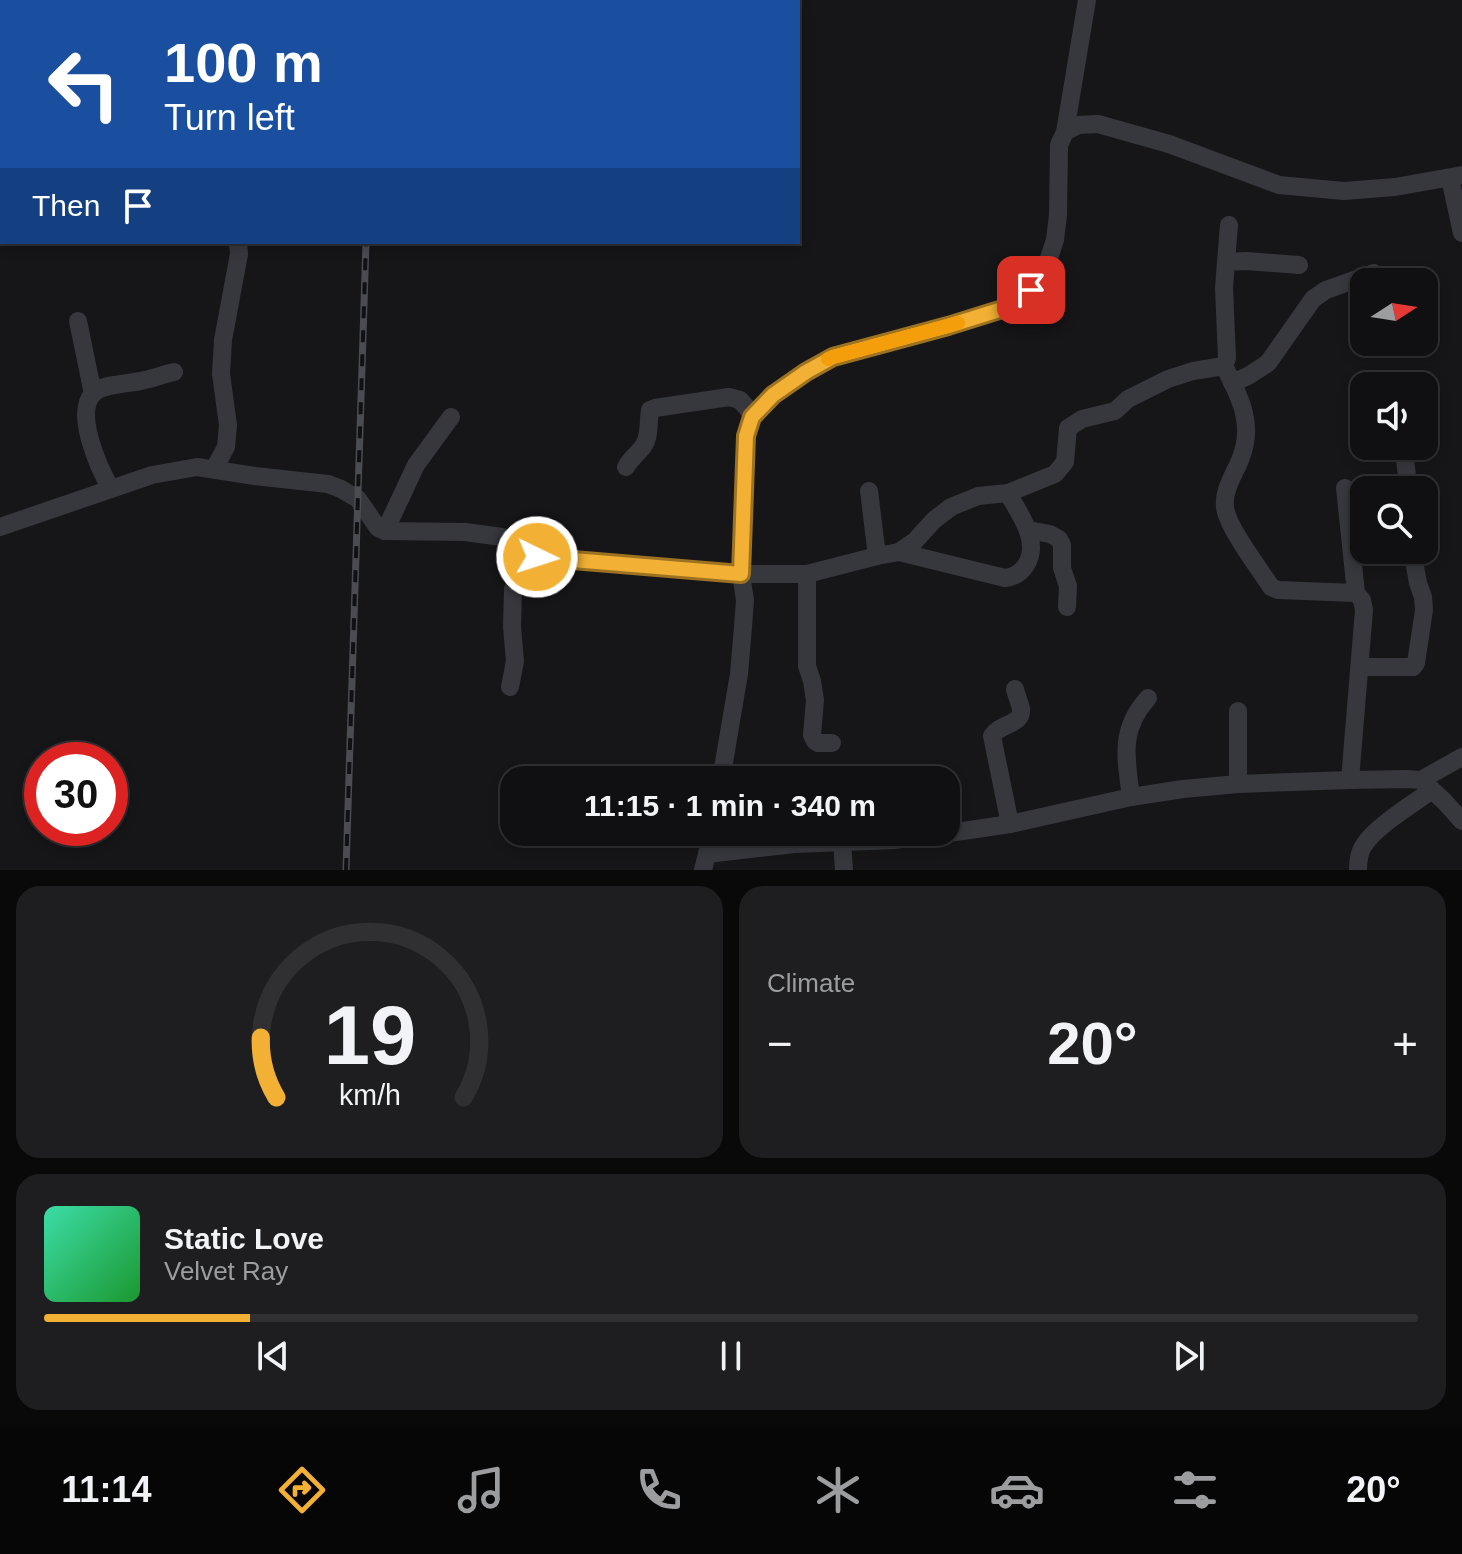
<!DOCTYPE html>
<meta charset="utf-8">
<style>
:root{--surface:#101012;--page:#1e1e20;--text:#f1f3f6;--muted:#9c9d9f;--line:#303032;--accent:#f2b134}
body{margin:0;font-family:Helvetica,sans-serif;background:var(--page);color:var(--text);height:100vh;display:flex;flex-direction:column;font-size:30px;white-space:nowrap}
*{box-sizing:border-box;margin:0}
p{font-size:26px;color:var(--muted)}
.icon{flex:none;width:44px;height:44px;fill:none;stroke:currentColor;stroke-width:2;stroke-linecap:round;stroke-linejoin:round}
.map{position:relative;height:870px;overflow:hidden}
.side{display:flex;flex-direction:column;gap:16px;padding:16px;background:#09090a;flex:1}
.side>*{flex:none}
.top-card{position:absolute;left:0px;top:0px;width:800px;height:244px;box-shadow:0 4px 12px #0003,0 0 0 2px var(--line);background:#1a4fa0;color:#fff;overflow:hidden}
.needle{width:52px;rotate:78deg}
.tools{position:absolute;left:1350px;top:268px;display:grid;gap:16px}
.tools a{display:grid;place-items:center;width:88px;height:88px;border-radius:16px;background:var(--surface);box-shadow:0 4px 12px #0003,0 0 0 2px var(--line);font-size:40px}
.speed{position:absolute;left:24px;top:742px;display:flex;gap:16px;font-size:40px;font-weight:700;text-align:center}
.speed>*{display:grid;place-content:center;width:104px;height:104px;border-radius:50%;background:var(--surface);box-shadow:0 4px 12px #0003,0 0 0 2px var(--line);line-height:1}
.speed .limit{border:12px solid #d22;background:#fff;color:#111}
.pin{position:absolute;display:grid;place-items:center;width:68px;height:68px;color:#fff;margin:-34px;border-radius:16px;box-shadow:0 4px 12px #0006}
.me{position:absolute;width:88px;margin:-44px;rotate:94deg;stroke-linejoin:round;filter:drop-shadow(0 0 6px #0008)}
.turn{display:flex;align-items:center;gap:28px;height:168px;padding:0 32px;font-size:36px}
.turn .icon{width:104px;height:104px;stroke-width:2.5}
.turn b{display:block;font-size:56px;line-height:68px}
.then{display:flex;align-items:center;height:76px;padding:0 32px;background:#0003;gap:16px;font-size:30px}
.big{font-size:60px;font-weight:600;line-height:1.1}
.side .tile{flex:1;display:flex;flex-direction:column;justify-content:center;gap:12px;min-width:0;padding:0 28px;border-radius:24px;background:var(--page)}
.side .dial{align-items:center;gap:0}
.dial svg{height:208px;overflow:visible;fill:none;stroke:var(--line);stroke-width:7;stroke-linecap:round;text-anchor:middle}
.dial text{fill:var(--text);stroke:none}
.song{display:flex;align-items:center;gap:24px}
.cover{width:96px;height:96px;border-radius:12px;background:linear-gradient(135deg,hsl(160 70% 55%),hsl(130 70% 35%))}
.played{height:8px;border-radius:4px;background:linear-gradient(90deg,var(--accent) 15%,var(--line) 15%)}
.keys{display:flex;justify-content:space-around;direction:ltr}
.heat{display:flex;justify-content:space-between;align-items:center;font-size:44px;direction:ltr}
.side .tiles{flex:1;display:grid;gap:16px;grid-template-columns:1fr 1fr}
.tile:last-child{grid-column:span 2}
.trip{position:absolute;left:500px;top:766px;width:460px;height:80px;border-radius:24px;background:var(--surface);box-shadow:0 4px 12px #0003,0 0 0 2px var(--line);font-weight:600;line-height:80px;text-align:center}
.menu{display:flex;height:128px;justify-content:space-around;align-items:center;background:#060607;color:var(--muted)}
.menu .icon{width:56px;height:56px}
.menu .selected{color:var(--accent)}
.menu b{font-size:36px;color:var(--text)}
.map>svg:first-child{display:block}
</style>
<div class="map">
<svg width="1462" height="870" viewBox="0 0 1462 870">
<rect width="100%" height="100%" fill="#161618"/>
<g fill="none" stroke-linecap="round" stroke-linejoin="round">
<g stroke="#37383d" stroke-width="18">
<polyline points="161,2 161,0"/>
<polyline points="1065,132 1087,0"/>
<polyline points="1450,178 1462,233"/>
<polyline points="1226,262 1229,225"/>
<polyline points="78,321 93,394"/>
<path d="M1224 366C1240 397 1255 425 1240 460 1234 475 1223 490 1225 507 1227 527 1259 568 1271 587L1278 590 1356 593 1362 600 1364 610 1350 780"/>
<polyline points="1232,383 1248,376 1268,363 1313,299 1326,290 1374,273"/>
<polyline points="1403,446 1409,490"/>
<path d="M626 467C631 458 639 453 644 445 650 436 648 421 650 410L655 408 729 397 740 400 753 415"/>
<polyline points="214,469 226,447 228,425 221,374 223,340 239,254 238,242"/>
<polyline points="1345,488 1356,593"/>
<path d="M111 489C100 470 71 409 96 391 109 383 130 384 145 380 155 378 164 374 174 372"/>
<polyline points="869,491 877,556"/>
<polyline points="0,527 152,475 197,467 255,476 328,484 341,489 358,499 378,528 385,531 465,532 502,537 527,554 537,557 741,574 807,574 877,556 899,552 915,541 934,520 951,507 978,496 1008,493 1055,474 1065,462 1068,428 1082,419 1115,411 1128,399 1168,379 1193,371 1224,366 1227,358 1224,288 1226,262 1247,261 1299,265"/>
<polyline points="1028,530 1050,534 1059,539 1062,545 1062,568 1068,586 1067,607"/>
<polyline points="385,531 416,465 451,417"/>
<path d="M899 552 1005 578C1015 577 1021 573 1026 565 1041 541 1019 514 1008 493"/>
<polyline points="807,574 807,666 812,681 815,700 812,735 815,741 818,743 832,743"/>
<polyline points="1360,667 1413,667 1416,663 1424,610 1423,597 1418,583 1412,550"/>
<polyline points="510,687 515,661 512,627 513,589 533,556"/>
<polyline points="1238,711 1238,784"/>
<polyline points="721,780 739,674 743,627 745,600 741,574 745,454 746,436 752,417 773,395 806,372 833,357 948,326 1012,306 1031,290 1046,267 1055,240 1058,215 1059,145 1065,132 1078,125 1098,124 1169,144 1279,185 1344,191 1395,187 1462,175"/>
<polyline points="1421,780 1462,757"/>
<path d="M1131 797C1126 758 1119 730 1148 698"/>
<path d="M1010 824 992 736C1000 723 1023 725 1021 709 1020 703 1016 695 1015 689"/>
<polyline points="842,842 844,870"/>
<polyline points="707,854 711,832"/>
<polyline points="703,870 707,854 795,844 894,840 970,830 1010,824 1131,797 1183,789 1238,784 1350,780 1406,779 1421,780 1444,801 1462,821"/>
<path d="M1358 870C1358 861 1359 852 1364 845 1376 826 1413 804 1432 790"/>
</g>
<g stroke="#4a4c52" stroke-width="7">
<g id="rail">
<polyline points="375,2 375,0"/>
<polyline points="346,870 366,242"/>
</g>
</g>
<use href="#rail" stroke="#111113" stroke-width="4" stroke-dasharray="12" stroke-linecap="butt"/>
</g>
<g fill="none" stroke-linecap="round" stroke-linejoin="round">
<g stroke="#9d7322" stroke-width="20">
<polyline id="route" points="537,557 741,574 746,436 752,417 773,395 806,372 833,357 948,326 1012,306 1031,290"/>
</g>
<use href="#route" stroke="#f2b134" stroke-width="14"/>
<polyline stroke="#f59e0b" stroke-width="14" points="828,359 833,357 958,323"/>
</g>
</svg>
<div class="tools">
<a><svg class="needle" viewBox="-14 -14 28 28"><path d="M0-13l5 13h-10z" fill="#e53935"/><path d="M0 13l5-13h-10z" fill="#9c9d9f"/></svg></a>
<a><svg class="icon" aria-label="sound" viewBox="0 0 24 24"><path d="M4 9h4l5-4v14l-5-4H4zM17 9q2 3 0 6"/></svg></a>
<a><svg class="icon" aria-label="search" viewBox="0 0 24 24"><circle cx="10" cy="10" r="6"/><path d="M15 15l6 6"/></svg></a>
</div>
<div class="speed"><div class="limit">30</div></div>
<div class="pin" style="left:1031px;top:290px;background:#d93025"><svg class="icon" aria-label="arrive" viewBox="0 0 24 24"><path d="M6 21V4h12l-3 4 3 4H6"/></svg></div>
<svg class="me" style="left:537px;top:557px" viewBox="-20 -20 40 40"><circle r="17" fill="#f2b134" stroke="#fff" stroke-width="3"/><path d="M0-11L8 9 0 5-8 9z" fill="#fff"/></svg>
<div class="trip">11:15 · 1 min · 340 m</div>
<div class="top-card">
<div class="turn"><svg class="icon" aria-label="left" viewBox="0 0 24 24"><path d="M17 20v-9H6M10 6l-5 5 5 5"/></svg><div><b>100 m</b>Turn left</div></div>
<div class="then">Then<svg class="icon" aria-label="arrive" viewBox="0 0 24 24"><path d="M6 21V4h12l-3 4 3 4H6"/></svg></div>
</div>
</div>
<section class="side">
<div class="tiles">
<div class="tile dial"><svg viewBox="0 0 100 80">
<path d="M14 69A42 42 0 1 1 86 69"/>
<path d="M14 69A42 42 0 0 1 8 46" stroke="#f2b134"/>
<text x="50" y="56" font-size="32" font-weight="700">19</text>
<text x="50" y="72" font-size="11">km/h</text>
</svg></div>
<div class="tile"><p>Climate</p>
<div class="heat"><a>−</a><b class="big">20°</b><a>+</a></div>
</div>
<div class="tile">
<div class="song"><i class="cover"></i><div><b>Static Love</b><p>Velvet Ray</p></div></div>
<div class="played"></div>
<div class="keys"><svg class="icon" aria-label="previous" viewBox="0 0 24 24"><path d="M18 5L8 12l10 7zM5 5v14"/></svg><svg class="icon" aria-label="pause" viewBox="0 0 24 24"><path d="M8 5v14M16 5v14"/></svg><svg class="icon" aria-label="next" viewBox="0 0 24 24"><path d="M6 5l10 7-10 7zM19 5v14"/></svg></div>
</div>
</div>
</section>
<nav class="menu">
<b>11:14</b>
<svg class="icon selected" aria-label="directions" viewBox="0 0 24 24"><path d="M12 3l9 9-9 9-9-9zM9 14v-3h6M13 9l2 2-2 2"/></svg>
<svg class="icon" aria-label="music" viewBox="0 0 24 24"><path d="M9 18V5l10-2v13"/><circle cx="6" cy="18" r="3"/><circle cx="16" cy="16" r="3"/></svg>
<svg class="icon" aria-label="phone" viewBox="0 0 24 24"><path d="M5 4h4l2 5-3 2q2 4 5 5l2-3 5 2v4C11 20 4 13 5 4z"/></svg>
<svg class="icon" aria-label="climate" viewBox="0 0 24 24"><path d="M12 3v18M4 7l16 10M4 17L20 7"/></svg>
<svg class="icon" aria-label="car" viewBox="0 0 24 24"><path d="M5 17H2v-5l4-1 3-4h7l3 4 3 1v5h-3M9 17h6M6 11h13"/><circle cx="7" cy="17" r="2"/><circle cx="17" cy="17" r="2"/></svg>
<svg class="icon" aria-label="filters" viewBox="0 0 24 24"><path d="M4 7h16M4 17h16"/><circle cx="9" cy="7" r="2"/><circle cx="15" cy="17" r="2"/></svg>
<b>20°</b>
</nav>
